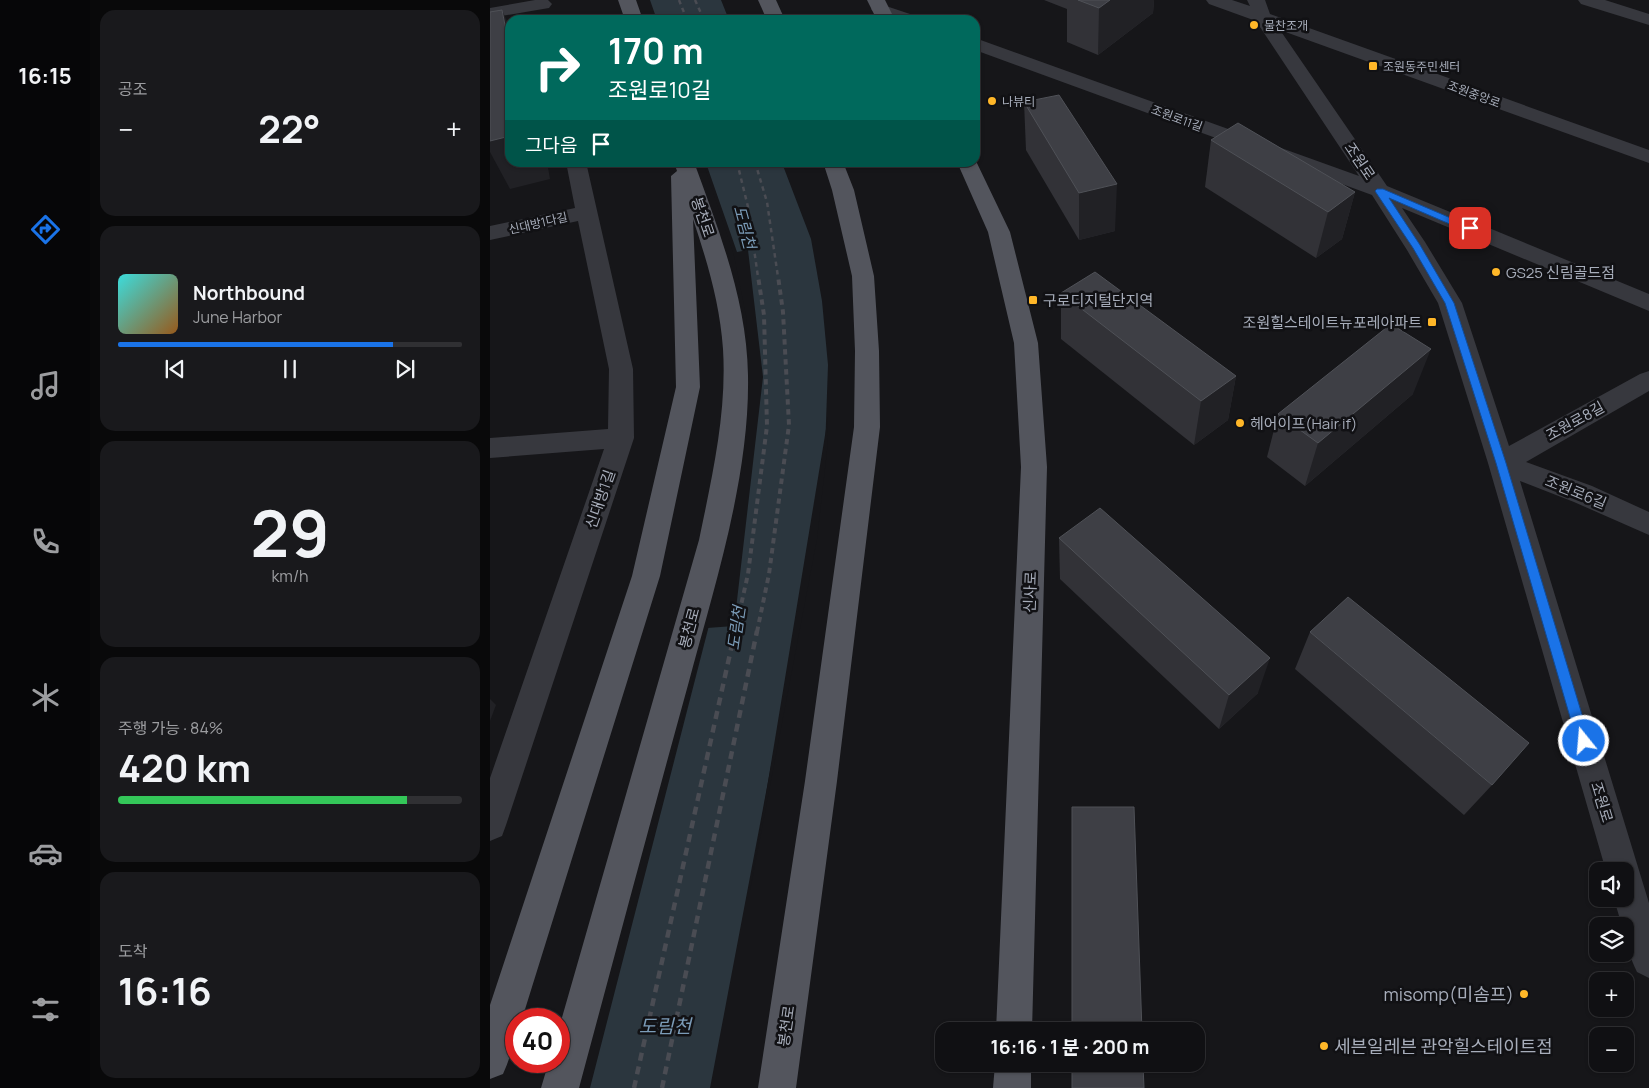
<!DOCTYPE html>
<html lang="ko">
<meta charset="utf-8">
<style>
:root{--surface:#101013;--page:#19191c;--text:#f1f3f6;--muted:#9c9da0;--line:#303033;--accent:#1a73e8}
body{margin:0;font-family:Manrope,"Noto Sans KR",sans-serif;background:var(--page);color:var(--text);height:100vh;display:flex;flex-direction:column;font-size:19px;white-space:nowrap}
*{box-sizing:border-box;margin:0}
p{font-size:16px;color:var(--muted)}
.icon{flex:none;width:28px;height:28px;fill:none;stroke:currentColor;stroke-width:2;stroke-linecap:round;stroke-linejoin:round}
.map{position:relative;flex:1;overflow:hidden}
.panel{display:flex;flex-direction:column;gap:10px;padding:10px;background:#09090a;width:400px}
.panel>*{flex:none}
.top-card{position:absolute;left:15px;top:15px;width:475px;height:152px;border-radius:15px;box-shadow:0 1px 4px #0004,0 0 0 1px var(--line);background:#00695c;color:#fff;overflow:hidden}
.controls{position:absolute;left:1099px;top:862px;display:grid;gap:10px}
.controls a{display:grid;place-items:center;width:45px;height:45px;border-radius:10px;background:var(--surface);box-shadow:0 1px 4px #0004,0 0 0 1px var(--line);font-size:25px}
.speed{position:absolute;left:15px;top:1008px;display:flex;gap:10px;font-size:25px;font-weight:700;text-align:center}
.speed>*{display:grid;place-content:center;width:65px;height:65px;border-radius:50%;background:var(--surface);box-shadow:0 1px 4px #0004,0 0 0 1px var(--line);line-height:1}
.speed .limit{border:8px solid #d22;background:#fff;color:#111}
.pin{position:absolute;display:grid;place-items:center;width:42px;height:42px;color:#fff;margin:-21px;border-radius:10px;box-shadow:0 2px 8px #0006}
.me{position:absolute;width:55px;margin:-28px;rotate:343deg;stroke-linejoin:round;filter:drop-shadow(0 0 4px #0008)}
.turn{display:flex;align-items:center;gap:18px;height:105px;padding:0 20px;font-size:22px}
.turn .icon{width:65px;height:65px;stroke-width:2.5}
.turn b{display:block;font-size:35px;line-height:42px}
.then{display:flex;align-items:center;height:48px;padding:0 20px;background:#0003;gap:10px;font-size:19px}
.big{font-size:38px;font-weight:700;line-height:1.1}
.panel .tile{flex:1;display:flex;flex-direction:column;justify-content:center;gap:8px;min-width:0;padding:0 18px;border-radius:15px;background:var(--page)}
.panel .dial{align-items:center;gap:0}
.dial b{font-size:65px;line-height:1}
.song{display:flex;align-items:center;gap:15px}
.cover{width:60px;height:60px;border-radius:8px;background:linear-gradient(135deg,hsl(180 70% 55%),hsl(30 70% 35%))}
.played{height:5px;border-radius:2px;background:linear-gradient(90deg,var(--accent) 80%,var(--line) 80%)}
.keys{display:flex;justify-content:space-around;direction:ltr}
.heat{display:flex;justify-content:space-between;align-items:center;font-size:28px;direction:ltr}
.charge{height:8px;border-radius:4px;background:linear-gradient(90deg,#34c759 84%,var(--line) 0)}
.trip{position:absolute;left:445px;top:1022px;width:270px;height:50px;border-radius:15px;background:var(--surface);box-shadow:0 1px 4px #0004,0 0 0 1px var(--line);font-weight:700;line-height:50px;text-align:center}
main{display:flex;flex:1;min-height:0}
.menu{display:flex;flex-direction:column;width:90px;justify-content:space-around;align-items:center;background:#060608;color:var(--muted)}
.menu .icon{width:35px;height:35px}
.menu .current{color:var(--accent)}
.menu b{font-size:22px;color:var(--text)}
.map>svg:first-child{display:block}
</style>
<main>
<nav class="menu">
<b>16:15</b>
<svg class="icon current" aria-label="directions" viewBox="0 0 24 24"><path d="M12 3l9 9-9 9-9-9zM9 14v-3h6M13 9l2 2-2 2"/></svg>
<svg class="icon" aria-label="music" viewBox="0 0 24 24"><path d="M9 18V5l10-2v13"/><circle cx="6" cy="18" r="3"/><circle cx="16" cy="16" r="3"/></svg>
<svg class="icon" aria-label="phone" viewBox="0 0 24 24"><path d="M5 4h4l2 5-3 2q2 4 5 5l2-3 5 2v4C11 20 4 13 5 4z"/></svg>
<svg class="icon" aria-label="climate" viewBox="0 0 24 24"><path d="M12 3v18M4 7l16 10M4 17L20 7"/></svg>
<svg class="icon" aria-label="car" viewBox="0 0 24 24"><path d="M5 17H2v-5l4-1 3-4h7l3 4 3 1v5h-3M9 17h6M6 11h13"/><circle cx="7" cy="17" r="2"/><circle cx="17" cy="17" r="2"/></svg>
<svg class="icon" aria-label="filters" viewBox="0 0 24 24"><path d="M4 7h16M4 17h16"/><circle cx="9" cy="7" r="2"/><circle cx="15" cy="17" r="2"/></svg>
</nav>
<section class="panel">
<div class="tile"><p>공조</p>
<div class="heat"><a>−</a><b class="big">22°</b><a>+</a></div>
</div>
<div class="tile">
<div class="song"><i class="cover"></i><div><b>Northbound</b><p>June Harbor</p></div></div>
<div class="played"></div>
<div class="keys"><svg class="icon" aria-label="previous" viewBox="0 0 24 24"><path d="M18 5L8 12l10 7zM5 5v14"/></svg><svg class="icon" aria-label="pause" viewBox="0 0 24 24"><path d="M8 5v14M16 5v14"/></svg><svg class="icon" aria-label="next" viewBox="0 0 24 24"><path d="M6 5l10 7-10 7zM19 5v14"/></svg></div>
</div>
<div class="tile dial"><b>29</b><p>km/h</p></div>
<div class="tile"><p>주행 가능 · 84%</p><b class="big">420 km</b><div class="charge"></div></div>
<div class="tile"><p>도착</p><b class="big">16:16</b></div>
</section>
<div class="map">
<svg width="1159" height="1088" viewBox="0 0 1159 1088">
<rect width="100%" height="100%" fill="#161619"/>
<g fill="#2b363e">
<polygon points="160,0 231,0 239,20 167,20"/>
<polygon points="215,163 292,163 321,239 332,301 338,365 335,450 324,539 220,1088 100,1088 241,540 257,453 262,373 258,314 247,255"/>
</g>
<g fill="#161619">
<polygon points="213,162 216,163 247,252 258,250 273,377 244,626 217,628 180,769 238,540 254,452 259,373 256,315 244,256"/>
<polygon points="338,417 337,451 327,539 260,891"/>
</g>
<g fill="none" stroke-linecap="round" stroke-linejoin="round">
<g fill="#37383e" fill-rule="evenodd">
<polygon points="45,0 58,0 62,4 59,8 53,9 0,18 0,8"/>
<path d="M716 0H742L760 6 757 0H775L780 14 1159 150V163L790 30 897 186 1159 294V311L912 208 935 242 972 303 1019 446 1150 374 1159 371V391L1036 462 1102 486 1159 512V535L1084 502 1030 481 1159 903V978L1147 972C1140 957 1135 943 1135 926H1132L1124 899H1135V871H1116L998 463 948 303 917 250 882 195 485 50V38L869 176 766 21 719 4Z"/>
<polygon points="1088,0 1115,0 1159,14 1159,25 1091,4"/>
<path d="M390 4 426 16 429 20C415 20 390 23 381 9L384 5Z"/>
<polygon points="76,162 96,162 143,369 144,438 16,825 12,836 0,841 0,778 114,449 0,458 0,438 118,429 119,369 88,221 0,240 0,226 85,208"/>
</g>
<g fill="#53555d" fill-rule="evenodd">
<polygon points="128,0 146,0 153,20 135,20"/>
<polygon points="268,0 286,0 295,20 277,20"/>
<polygon points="377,0 395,0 405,20 387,20"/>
<polygon points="485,159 520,232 548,343 557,467 542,1031 506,1031 531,467 524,343 498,232 467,162 485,162"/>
<path d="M184 162H204C229 231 257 301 258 375 260 478 224 587 198 685 161 819 125 954 89 1088H51L59 1061H69V1028L209 540C222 477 237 413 233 349 230 304 217 261 203 219L210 387 170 576 32 1019H26C26 1039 21 1056 13 1074L0 1079V1005L142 576 186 387 181 176 187 171Z"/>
<polygon points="333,162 353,162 364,190 384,276 389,351 390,427 347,781 306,1088 268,1088 315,781 364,427 365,351 362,276 342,190"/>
<polygon points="505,1064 541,1064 541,1088 503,1088"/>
</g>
<g stroke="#4a4c53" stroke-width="2.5" stroke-dasharray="4.5 4" stroke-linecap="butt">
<polyline points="189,0 197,20"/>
<polyline points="205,0 214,20"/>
<polyline points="247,162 258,207 268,277"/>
<polyline points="265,162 277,202 288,277"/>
</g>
<g stroke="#4a4c53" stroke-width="4" stroke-dasharray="5.5 4.5" stroke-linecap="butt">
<polyline points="245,632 258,574 277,426 274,315 268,276"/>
<polyline points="267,632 279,574 299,425 293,312 288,276"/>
</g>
<g stroke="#4a4c53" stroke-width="4.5" stroke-dasharray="8 6" stroke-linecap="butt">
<polyline points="144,1088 245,631"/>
<polyline points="172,1088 267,631"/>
</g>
</g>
<g fill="#323237">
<polygon points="554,0 664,0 663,13 608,55 577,42 577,9"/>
<polygon points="534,102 625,231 589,240 536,150"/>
<polygon points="721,140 865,192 852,239 826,258 715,187"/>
<polygon points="571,293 746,376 738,420 704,445 571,339"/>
<polygon points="923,394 815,486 777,457 788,414"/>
<polygon points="569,538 768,693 729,729 570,579"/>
<polygon points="820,632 1002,785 974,815 805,669"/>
</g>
<g fill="#212125">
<polygon points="620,0 664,0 663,13 608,55 609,8"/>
<polygon points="12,10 20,28 20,50"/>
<polygon points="20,136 20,162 57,162 60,179 20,189 0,152 0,141"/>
<polygon points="627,184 625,231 589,240 589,193"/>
<polygon points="865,192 852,239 826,258 838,212"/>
<polygon points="941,349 923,394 815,486 828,443"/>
<polygon points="746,376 738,420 704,445 711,401"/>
<polygon points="780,658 768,693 729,729 739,695"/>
<polygon points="0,699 6,705 0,721"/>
</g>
<g fill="#3e3f45" stroke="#4f5157">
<polygon points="588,0 620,0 609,8"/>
<polygon points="12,10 20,50 20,136 0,141 0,12"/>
<polygon points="569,95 627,184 589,193 534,102"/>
<polygon points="748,123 865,192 838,212 721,140"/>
<polygon points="605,272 746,376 711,401 571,293"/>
<polygon points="901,324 941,349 828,443 788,414"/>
<polygon points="610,508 780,658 739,695 569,538"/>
<polygon points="858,597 1039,743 1002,785 820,632"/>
<polygon points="582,807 644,807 652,1031 582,1031"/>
<polygon points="582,1064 653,1064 654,1088 582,1088"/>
</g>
<polygon fill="#1a73e8" stroke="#114b97" points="887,189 893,189 984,228 983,231 976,231 899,198 930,245 964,303 1016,463 1100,741 1098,746 1094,747 1089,746 1087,741 1006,463 955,303 923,248 885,191"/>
<g fill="#ffb728" stroke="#111114" stroke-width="2">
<circle cx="764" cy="25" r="5"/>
<rect x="878" y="61" width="10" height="10" rx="2.5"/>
<circle cx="502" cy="101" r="5"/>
<circle cx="1006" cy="272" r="5"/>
<rect x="538" y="295" width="10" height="10" rx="2.5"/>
<rect x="937" y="317" width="10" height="10" rx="2.5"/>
<circle cx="750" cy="423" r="5"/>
<circle cx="1034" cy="994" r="5"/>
<circle cx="834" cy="1046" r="5"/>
</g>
<g text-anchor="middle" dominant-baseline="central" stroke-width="5" stroke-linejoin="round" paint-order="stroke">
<g font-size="12" fill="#a7adba" stroke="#111114" text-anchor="start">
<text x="774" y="25">물찬조개</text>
<text x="893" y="66">조원동주민센터</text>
<text x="512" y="101">나뷰티</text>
</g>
<g font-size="12" fill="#a7adba" stroke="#111114">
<text transform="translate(984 94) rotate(20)">조원중앙로</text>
<text transform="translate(687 118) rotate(20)">조원로11길</text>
<text transform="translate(48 223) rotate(-13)">신대방1다길</text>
</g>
<g font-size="15" fill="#a7adba" stroke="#111114">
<text transform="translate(870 161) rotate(56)">조원로</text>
<text transform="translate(213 217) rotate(71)">봉천로</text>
<text transform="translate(1085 421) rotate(-29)">조원로8길</text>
<text transform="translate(1086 492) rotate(22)">조원로6길</text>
<text transform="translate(110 499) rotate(-71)">신대방1길</text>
<text transform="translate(540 592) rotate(-88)">신사로</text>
<text transform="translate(199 628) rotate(-75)">봉천로</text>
<text transform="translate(1112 802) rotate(73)">조원로</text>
<text transform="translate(296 1026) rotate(-82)">봉천로</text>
</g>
<g font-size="15" fill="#a7adba" stroke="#111114" text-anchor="start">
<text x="1016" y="272">GS25 신림골드점</text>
<text x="553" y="300">구로디지털단지역</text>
<text x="932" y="322" text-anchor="end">조원힐스테이트뉴포레아파트</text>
<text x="760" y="423">헤어이프(Hair if)</text>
</g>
<g font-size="16" font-style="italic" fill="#7b9cb8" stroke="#111114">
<text transform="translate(255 227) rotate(75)">도림천</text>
<text transform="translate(246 628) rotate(-82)">도림천</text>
</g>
<g font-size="18" fill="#a7adba" stroke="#111114" text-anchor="end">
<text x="1024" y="994">misomp(미솜프)</text>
<text x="844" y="1046" text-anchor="start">세븐일레븐 관악힐스테이트점</text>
</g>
<g font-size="19" font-style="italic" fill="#7b9cb8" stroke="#111114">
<text x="175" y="1026">도림천</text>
</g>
</g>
</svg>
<div class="controls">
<a><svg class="icon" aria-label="sound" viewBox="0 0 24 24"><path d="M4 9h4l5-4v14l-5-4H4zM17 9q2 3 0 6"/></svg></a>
<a><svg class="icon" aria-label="layers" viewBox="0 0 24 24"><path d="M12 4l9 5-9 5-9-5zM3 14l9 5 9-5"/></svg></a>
<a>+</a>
<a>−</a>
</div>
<div class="speed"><div class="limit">40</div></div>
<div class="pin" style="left:980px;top:228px;background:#d93025"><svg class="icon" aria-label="arrive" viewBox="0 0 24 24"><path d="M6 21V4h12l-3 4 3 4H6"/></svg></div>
<svg class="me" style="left:1094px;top:741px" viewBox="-20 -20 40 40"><circle r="17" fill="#1a73e8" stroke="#fff" stroke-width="3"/><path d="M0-11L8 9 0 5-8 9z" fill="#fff"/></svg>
<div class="trip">16:16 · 1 분 · 200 m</div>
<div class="top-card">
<div class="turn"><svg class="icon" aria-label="right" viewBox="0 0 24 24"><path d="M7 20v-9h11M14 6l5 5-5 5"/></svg><div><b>170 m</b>조원로10길</div></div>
<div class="then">그다음<svg class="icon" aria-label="arrive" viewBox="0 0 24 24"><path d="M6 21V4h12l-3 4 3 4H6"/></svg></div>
</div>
</div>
</main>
